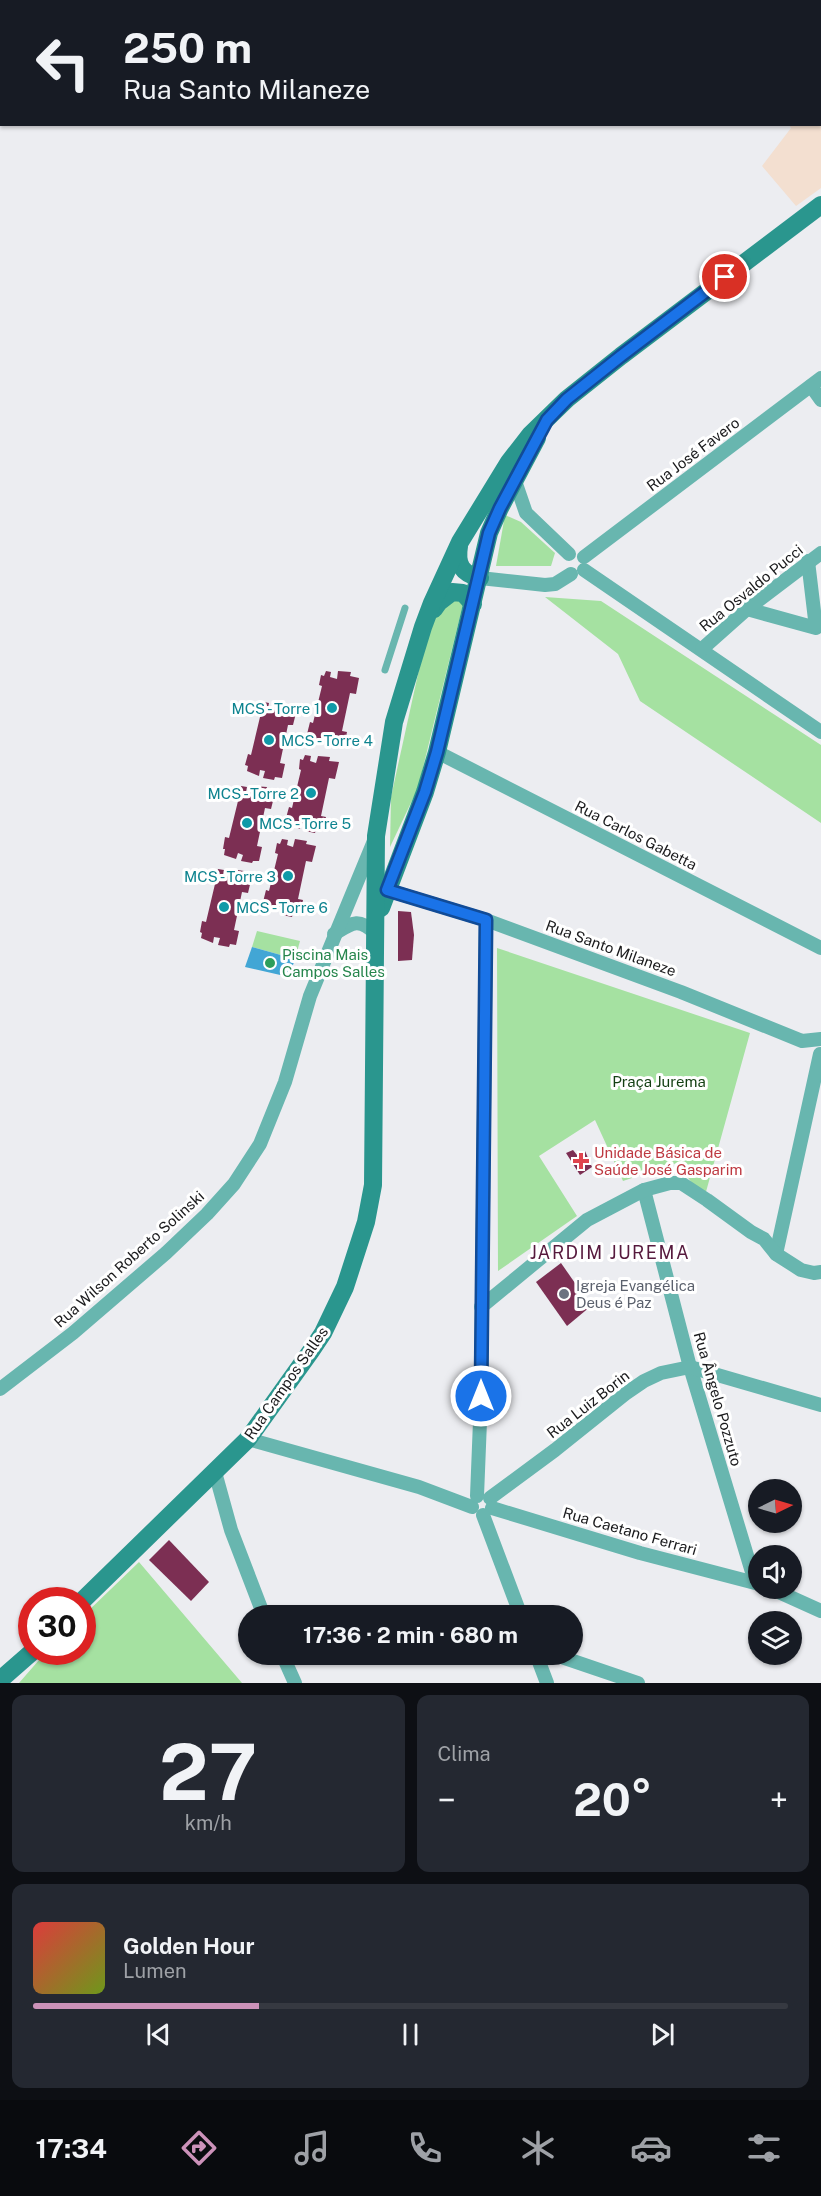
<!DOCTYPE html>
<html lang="pt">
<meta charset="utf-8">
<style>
:root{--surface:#171b24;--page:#242831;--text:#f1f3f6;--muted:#9ea1a6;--line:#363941;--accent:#cc92b9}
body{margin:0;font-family:"Public Sans",sans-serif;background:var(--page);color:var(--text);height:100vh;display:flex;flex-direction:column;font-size:22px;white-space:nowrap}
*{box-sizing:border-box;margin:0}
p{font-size:20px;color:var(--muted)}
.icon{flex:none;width:33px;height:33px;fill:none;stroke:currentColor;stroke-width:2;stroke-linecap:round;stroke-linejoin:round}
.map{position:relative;height:1683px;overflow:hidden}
.panel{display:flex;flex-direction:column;gap:12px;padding:12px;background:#0d0f14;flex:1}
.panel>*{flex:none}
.top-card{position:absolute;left:0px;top:0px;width:822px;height:126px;box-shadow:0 2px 4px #0004;background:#171b24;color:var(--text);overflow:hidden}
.needle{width:39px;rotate:85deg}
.controls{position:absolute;left:748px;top:1479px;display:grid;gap:12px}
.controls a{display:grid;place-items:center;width:54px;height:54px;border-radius:50%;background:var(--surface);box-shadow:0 2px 4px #0004;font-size:30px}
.speed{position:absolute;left:18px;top:1587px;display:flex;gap:12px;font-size:30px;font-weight:700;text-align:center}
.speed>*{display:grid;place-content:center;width:78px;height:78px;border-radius:50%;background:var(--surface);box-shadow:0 2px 4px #0004;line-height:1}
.speed .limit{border:9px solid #d22;background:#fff;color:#111}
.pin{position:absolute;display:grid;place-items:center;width:51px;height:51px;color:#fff;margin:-26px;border:3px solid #fff;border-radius:50%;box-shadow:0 2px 6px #0007}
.me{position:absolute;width:66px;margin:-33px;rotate:0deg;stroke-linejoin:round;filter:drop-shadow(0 0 4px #0008)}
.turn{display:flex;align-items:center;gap:21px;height:126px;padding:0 24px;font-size:27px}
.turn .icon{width:78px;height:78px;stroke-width:2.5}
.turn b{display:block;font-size:42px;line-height:51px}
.big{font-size:45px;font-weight:700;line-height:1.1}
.panel .tile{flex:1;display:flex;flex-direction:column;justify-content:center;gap:9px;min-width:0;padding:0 21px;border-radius:12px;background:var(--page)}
.panel .dial{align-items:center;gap:0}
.dial b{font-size:78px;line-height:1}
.song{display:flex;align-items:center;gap:18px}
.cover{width:72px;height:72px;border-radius:9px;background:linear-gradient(135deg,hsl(0 70% 55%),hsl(80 70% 35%))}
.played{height:6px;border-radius:3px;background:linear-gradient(90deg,var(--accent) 30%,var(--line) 30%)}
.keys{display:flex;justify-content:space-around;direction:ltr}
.heat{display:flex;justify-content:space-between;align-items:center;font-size:33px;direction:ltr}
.panel .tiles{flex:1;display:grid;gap:12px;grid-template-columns:1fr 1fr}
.tile:last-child{grid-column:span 2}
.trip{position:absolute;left:238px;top:1605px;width:345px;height:60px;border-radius:30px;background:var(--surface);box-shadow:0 2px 4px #0004;font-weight:700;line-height:60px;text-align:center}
.tabs{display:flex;height:96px;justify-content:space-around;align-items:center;background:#090b0e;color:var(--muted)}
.tabs .icon{width:42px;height:42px}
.tabs .active{color:var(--accent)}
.tabs b{font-size:27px;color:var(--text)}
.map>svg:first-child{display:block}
</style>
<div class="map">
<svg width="821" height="1683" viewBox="0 0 821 1683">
<rect width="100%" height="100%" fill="#ecedf1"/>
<polygon fill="#f3dfd0" points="821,49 821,188 796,206 762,166 791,128 789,125 820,124"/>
<g fill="#a5e1a1">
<polygon points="505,515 521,522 555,553 551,566 496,566"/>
<polygon points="453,592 464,600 418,788 390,847 391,797 429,624"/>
<polygon points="545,597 601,601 821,745 821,823 640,701 618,654"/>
<polygon points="257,931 300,941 295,959 252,947"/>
<polygon points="497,948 750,1033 704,1199 677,1163 623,1181 595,1120 539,1156 577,1216 498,1271"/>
<polygon points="139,1562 242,1683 19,1683 46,1652 82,1652 83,1616"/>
</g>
<polygon fill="#42a6d5" points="252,947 295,959 289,977 245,967"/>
<g fill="#7c2f53">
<polygon points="326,671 331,672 330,677 337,679 338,671 351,672 350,676 359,678 356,694 350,693 342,731 347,732 344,746 337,746 336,748 326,746 327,740 322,738 321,744 309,740 310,734 307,734 310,722 313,723 322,686 319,685 321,675 324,676"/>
<polygon points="264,702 269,703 268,708 275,710 276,702 289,704 288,708 297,709 293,725 288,725 280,763 285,764 282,778 275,777 274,780 263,778 265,771 260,770 259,776 247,771 248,766 245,765 248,754 251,755 260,717 257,716 259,706 262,707"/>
<polygon points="305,755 311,756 310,761 316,763 318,756 330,757 329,761 339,762 335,779 329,778 321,816 326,817 323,831 316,830 315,833 305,831 306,824 301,823 300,829 288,824 289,819 286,818 289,807 292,808 301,770 299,769 300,759 303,760"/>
<polygon points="241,786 247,787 246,792 253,793 254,786 267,787 266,791 275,793 271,809 265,808 257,846 262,847 259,861 253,861 252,863 241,861 243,855 238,853 236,859 224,855 225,849 223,849 225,837 229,838 238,801 235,800 237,790 240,791"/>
<polygon points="282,839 288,840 287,845 293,847 295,839 307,841 306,844 316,846 312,862 306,861 298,899 303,900 300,915 293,914 292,917 282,915 283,908 278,906 277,912 265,908 266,903 263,902 266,890 269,891 278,854 275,853 277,843 280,844"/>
<polygon points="218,869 224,870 223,875 229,877 231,869 244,871 243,875 252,876 248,893 242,892 234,930 239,931 236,945 230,944 229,947 218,945 220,938 214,937 213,943 201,938 202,933 200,932 202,921 206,922 215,884 212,883 214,873 216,874"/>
<polygon points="398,911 411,912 414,935 412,960 398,961"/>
<polygon points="573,1150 577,1155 585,1151 592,1167 580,1175 566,1153"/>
<polygon points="561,1263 591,1306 567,1326 536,1282"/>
<polygon points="169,1540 209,1582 191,1601 149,1560"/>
</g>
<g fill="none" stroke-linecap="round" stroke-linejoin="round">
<polyline stroke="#68b6af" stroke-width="7" points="385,670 405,608"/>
<g stroke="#68b6af" stroke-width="14">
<polyline points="811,386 821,400"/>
<polyline points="515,481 526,513 569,554"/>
<polyline points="584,557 821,378"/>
<polyline points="584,570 821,732"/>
<polyline points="480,578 545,585 555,584 571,574"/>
<polyline points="747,609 816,628 808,561"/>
<polyline points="702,649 747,609 821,553"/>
<polyline points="437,752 821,948"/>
<polyline points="387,890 486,920 681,992 802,1041 821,1039"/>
<path d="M334 934C352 923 358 917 375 933"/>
<polyline points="644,1190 690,1367 755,1582"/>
<polyline points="776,1254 820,1054"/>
<polyline points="481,1307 587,1220 644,1190 670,1183 681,1183 707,1200 751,1232 764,1239 776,1254 801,1270 814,1273 821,1272"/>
<polyline points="0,1389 73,1333 166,1253 207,1214 234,1184 260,1144 285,1082 310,996 374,841"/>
<polyline points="248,1439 419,1487 472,1507"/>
<polyline points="215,1472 231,1530 264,1616"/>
<polyline points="477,1496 481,1396 486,920"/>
<polyline points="490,1498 555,1450 625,1394 644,1381 661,1373 690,1367 821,1405"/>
<polyline points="492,1508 640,1553 759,1584"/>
<polyline points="483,1515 521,1616"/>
<polyline points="770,1588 821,1611"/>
<polyline points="282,1654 295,1683"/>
<polyline points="536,1654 547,1683"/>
<polyline points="553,1654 638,1683"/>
</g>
<g stroke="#2a968e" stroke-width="18">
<path d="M459 546C456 565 462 574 480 578"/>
<polyline points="434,609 439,602 452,592 463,593 473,604"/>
<polyline points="381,908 425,792 437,752 489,533 500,508 537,438"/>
<polyline points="82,1601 248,1439 311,1351 323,1333 345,1287 366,1222 373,1185 376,836 394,722 423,627 432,603 460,542 509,462 530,435 567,399 621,356 821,205"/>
<polyline points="0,1680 32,1652"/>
</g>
</g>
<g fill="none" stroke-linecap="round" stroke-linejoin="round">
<g stroke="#114b97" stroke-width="15">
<polyline id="route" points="481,1396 486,920 387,890 425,792 437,752 489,533 500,508 547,420 567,399 621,356 725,277"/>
</g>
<use href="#route" stroke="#1a73e8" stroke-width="10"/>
</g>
<g fill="#0f9aa8" stroke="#fff" stroke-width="2">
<circle cx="332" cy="708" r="6"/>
<circle cx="269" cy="740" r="6"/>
<circle cx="311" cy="793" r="6"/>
<circle cx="247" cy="823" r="6"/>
<circle cx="288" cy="876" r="6"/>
<circle cx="224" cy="907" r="6"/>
</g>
<circle fill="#2e9e5b" stroke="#fff" stroke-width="2" cx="270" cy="963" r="6"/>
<path fill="#e0444e" stroke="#fff" stroke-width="2" d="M578 1152h6v6h6v6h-6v6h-6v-6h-6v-6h6z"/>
<circle fill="#6b7280" stroke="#fff" stroke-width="2" cx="564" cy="1294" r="6"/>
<g text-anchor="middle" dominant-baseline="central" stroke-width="6" stroke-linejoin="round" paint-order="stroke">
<g font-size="15" fill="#1a1a1c" stroke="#fff">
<text transform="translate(693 454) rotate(-37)">Rua José Favero</text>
<text transform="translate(751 588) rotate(-39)">Rua Osvaldo Pucci</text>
<text transform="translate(636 835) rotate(27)">Rua Carlos Gabetta</text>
<text transform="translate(611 948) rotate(20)">Rua Santo Milaneze</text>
<text transform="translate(129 1259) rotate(-42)">Rua Wilson Roberto Solinski</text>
<text transform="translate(286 1383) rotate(-55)">Rua Campos Salles</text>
<text transform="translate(718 1399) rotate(74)">Rua Ângelo Pozzuto</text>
<text transform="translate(588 1404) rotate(-38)">Rua Luiz Borin</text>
<text transform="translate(630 1531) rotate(16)">Rua Caetano Ferrari</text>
</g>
<g font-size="15" fill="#0d838f" stroke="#fff" text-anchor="end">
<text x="320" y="708">MCS - Torre 1</text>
<text x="281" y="740" text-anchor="start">MCS - Torre 4</text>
<text x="299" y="793">MCS - Torre 2</text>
<text x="259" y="823" text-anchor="start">MCS - Torre 5</text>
<text x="276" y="876">MCS - Torre 3</text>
<text x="236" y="907" text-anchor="start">MCS - Torre 6</text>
</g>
<g font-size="15" fill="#27864d" stroke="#fff" text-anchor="start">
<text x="282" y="954">Piscina Mais<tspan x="282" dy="17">Campos Salles</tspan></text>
</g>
<g font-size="15" fill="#133f12" stroke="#fff">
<text x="659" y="1081">Praça Jurema</text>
</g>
<g font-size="15" fill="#be3a42" stroke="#fff" text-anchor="start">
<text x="594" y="1152">Unidade Básica de<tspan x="594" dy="17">Saúde José Gasparim</tspan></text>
</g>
<g font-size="15" fill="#5b616d" stroke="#fff" text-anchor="start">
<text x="576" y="1285">Igreja Evangélica<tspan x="576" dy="17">Deus é Paz</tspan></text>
</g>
<g font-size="18" letter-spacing="1.5" fill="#56193d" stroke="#fff">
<text x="610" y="1252">JARDIM JUREMA</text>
</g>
</g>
</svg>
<div class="controls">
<a><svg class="needle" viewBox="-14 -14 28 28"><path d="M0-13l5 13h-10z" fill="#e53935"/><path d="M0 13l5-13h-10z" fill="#9ea1a6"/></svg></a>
<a><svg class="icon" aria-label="sound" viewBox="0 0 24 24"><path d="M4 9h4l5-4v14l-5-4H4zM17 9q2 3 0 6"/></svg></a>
<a><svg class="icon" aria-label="layers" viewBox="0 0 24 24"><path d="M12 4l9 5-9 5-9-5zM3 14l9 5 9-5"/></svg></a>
</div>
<div class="speed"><div class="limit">30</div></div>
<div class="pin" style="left:725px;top:277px;background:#d93025"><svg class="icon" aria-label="arrive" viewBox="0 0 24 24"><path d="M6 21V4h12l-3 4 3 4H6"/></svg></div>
<svg class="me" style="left:481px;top:1396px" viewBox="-20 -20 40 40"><circle r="17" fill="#1a73e8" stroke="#fff" stroke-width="3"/><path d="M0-11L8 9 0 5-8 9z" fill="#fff"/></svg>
<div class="trip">17:36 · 2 min · 680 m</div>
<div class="top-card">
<div class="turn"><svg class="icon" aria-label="left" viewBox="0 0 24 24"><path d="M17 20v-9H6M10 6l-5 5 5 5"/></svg><div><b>250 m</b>Rua Santo Milaneze</div></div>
</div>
</div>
<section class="panel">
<div class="tiles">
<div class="tile dial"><b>27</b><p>km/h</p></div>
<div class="tile"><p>Clima</p>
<div class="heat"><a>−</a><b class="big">20°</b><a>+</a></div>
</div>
<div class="tile">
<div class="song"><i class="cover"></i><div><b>Golden Hour</b><p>Lumen</p></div></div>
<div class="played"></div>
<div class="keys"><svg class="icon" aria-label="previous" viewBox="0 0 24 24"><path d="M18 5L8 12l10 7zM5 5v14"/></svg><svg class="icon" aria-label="pause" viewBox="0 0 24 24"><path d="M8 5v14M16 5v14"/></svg><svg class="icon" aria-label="next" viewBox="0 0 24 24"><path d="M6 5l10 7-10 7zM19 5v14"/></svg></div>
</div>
</div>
</section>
<nav class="tabs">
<b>17:34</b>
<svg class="icon active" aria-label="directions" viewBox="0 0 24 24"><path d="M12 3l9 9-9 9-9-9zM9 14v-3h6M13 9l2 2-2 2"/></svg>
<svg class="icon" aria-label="music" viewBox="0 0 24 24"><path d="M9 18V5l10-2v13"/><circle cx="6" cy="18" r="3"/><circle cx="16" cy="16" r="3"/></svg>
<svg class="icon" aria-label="phone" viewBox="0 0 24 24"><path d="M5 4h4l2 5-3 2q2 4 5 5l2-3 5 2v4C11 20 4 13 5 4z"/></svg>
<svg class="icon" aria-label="climate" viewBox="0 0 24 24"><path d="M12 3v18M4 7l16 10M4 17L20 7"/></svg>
<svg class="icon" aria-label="car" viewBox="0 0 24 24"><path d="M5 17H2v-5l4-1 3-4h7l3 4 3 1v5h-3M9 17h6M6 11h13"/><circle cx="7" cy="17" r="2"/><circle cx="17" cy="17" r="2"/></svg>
<svg class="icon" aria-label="filters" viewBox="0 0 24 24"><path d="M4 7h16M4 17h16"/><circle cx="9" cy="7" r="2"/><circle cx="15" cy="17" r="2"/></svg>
</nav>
